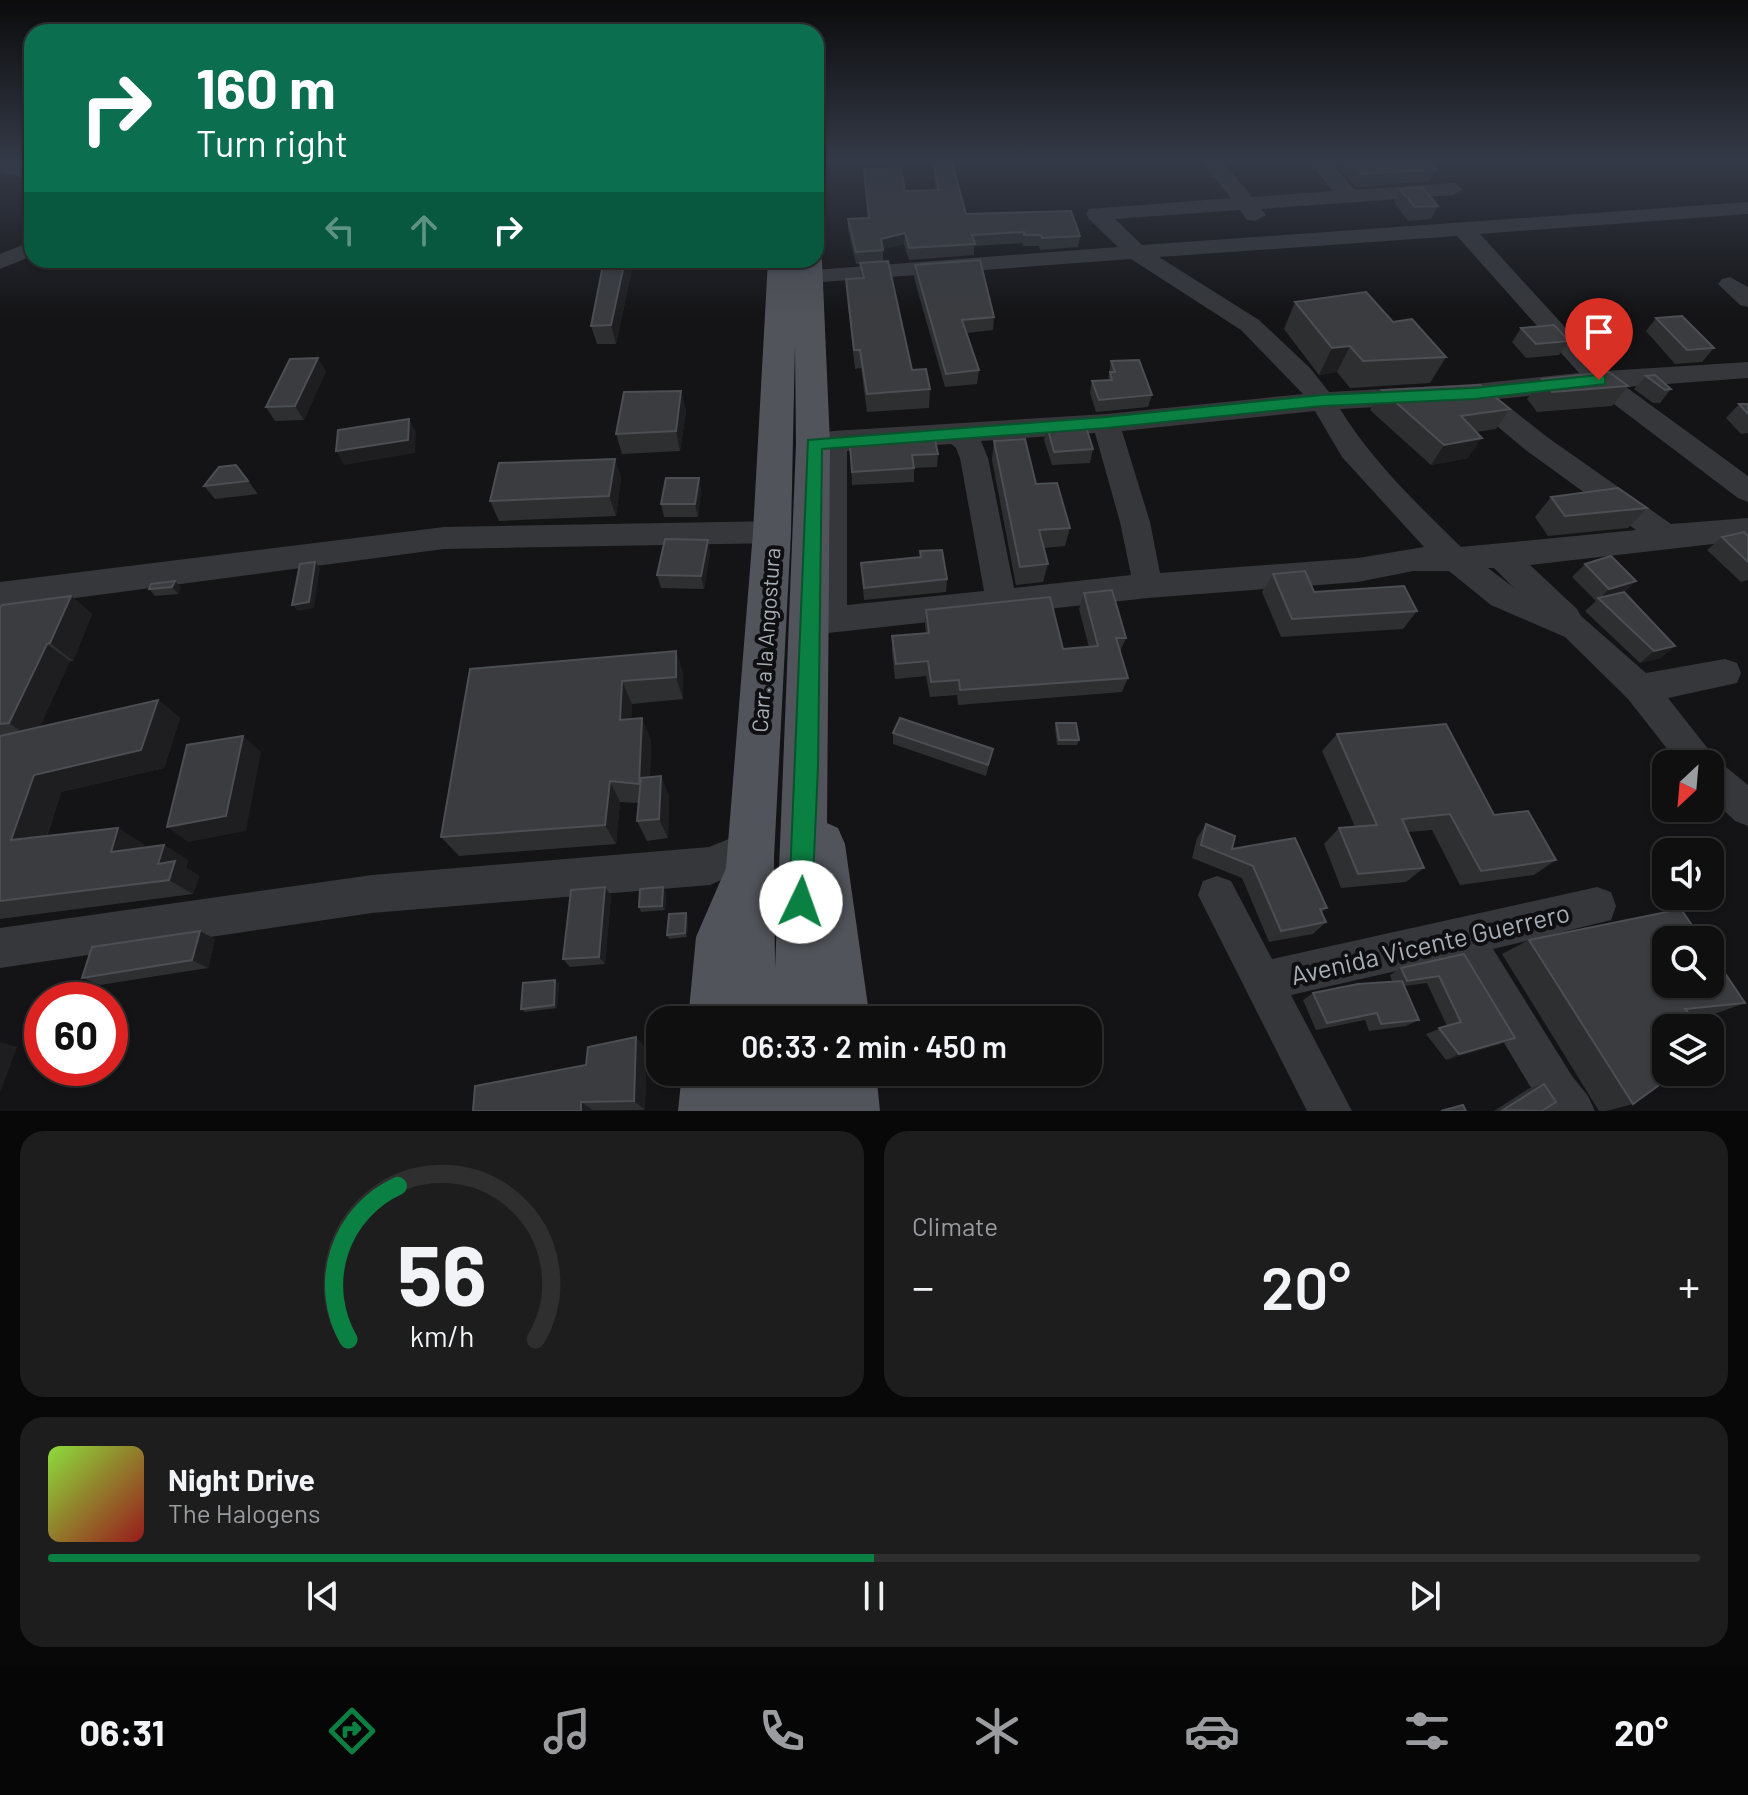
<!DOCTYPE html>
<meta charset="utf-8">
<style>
:root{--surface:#0f0f10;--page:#1d1d1e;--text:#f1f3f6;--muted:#9b9c9f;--line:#2f2f30;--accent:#0b8043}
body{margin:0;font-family:Barlow,sans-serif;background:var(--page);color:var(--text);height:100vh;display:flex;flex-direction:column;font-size:30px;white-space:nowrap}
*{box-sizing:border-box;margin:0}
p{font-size:26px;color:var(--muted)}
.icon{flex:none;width:44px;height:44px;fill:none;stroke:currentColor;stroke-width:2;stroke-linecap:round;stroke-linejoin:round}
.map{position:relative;height:1111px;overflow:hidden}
.drawer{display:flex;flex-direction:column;gap:20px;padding:20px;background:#080809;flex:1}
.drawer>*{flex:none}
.top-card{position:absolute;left:24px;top:24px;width:800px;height:244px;border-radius:24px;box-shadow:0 2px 6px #0004,0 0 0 2px var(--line);background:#0b6e4f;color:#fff;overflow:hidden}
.needle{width:52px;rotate:206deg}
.tools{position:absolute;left:1652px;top:750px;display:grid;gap:16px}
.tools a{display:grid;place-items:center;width:72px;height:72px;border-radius:16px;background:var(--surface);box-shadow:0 2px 6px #0004,0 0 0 2px var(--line);font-size:40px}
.speed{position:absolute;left:24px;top:982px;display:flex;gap:16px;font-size:40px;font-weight:700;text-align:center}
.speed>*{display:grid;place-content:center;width:104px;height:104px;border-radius:50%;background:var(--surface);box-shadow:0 2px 6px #0004,0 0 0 2px var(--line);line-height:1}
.speed .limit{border:12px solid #d22;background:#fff;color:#111}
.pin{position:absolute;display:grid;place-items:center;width:68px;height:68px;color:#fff;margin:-82px -34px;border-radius:50% 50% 50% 0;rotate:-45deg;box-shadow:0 0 8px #0007}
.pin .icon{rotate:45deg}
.me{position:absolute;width:88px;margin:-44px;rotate:3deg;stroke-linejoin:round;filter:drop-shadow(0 0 6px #0008)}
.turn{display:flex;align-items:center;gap:28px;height:168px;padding:0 40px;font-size:36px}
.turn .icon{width:104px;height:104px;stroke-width:2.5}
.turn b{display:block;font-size:56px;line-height:68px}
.lanes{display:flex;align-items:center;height:76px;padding:0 40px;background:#0003;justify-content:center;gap:40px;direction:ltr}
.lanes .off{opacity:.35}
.big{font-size:60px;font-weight:600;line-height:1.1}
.drawer .card{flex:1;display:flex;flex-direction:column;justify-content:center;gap:12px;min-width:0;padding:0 28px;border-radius:24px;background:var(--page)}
.drawer .dial{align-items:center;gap:0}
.dial svg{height:208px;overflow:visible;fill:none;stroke:var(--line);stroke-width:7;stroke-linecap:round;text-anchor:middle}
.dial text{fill:var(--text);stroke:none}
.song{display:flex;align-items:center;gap:24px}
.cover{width:96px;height:96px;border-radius:12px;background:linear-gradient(135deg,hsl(90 70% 55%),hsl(0 70% 35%))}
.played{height:8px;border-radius:4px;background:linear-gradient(90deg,var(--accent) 50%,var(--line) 50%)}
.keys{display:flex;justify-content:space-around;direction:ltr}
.heat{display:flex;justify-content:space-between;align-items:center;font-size:44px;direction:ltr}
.drawer .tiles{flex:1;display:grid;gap:20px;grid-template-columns:1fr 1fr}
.card:last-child{grid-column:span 2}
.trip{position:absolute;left:646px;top:1006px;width:456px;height:80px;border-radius:24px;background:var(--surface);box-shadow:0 2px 6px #0004,0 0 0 2px var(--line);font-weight:600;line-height:80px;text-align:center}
.tabs{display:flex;height:128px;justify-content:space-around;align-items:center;background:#060606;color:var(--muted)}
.tabs .icon{width:56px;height:56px}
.tabs .selected{color:var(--accent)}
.tabs b{font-size:36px;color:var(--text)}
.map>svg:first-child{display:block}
</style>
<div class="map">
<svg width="1748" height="1111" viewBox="0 0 1748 1111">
<rect width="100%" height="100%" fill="#141416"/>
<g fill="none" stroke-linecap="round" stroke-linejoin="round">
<g fill="#35373b" fill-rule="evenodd">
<path d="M1201 160H1222L1252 197 1333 191 1307 160H1328L1355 190 1453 183 1463 189 1453 195 1261 209 1266 215 1255 221 1247 220 1240 210 1115 219 1142 245 1748 202V214L1480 234 1605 371 1748 362V378L1626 387 1748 476V502L1738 498 1594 389 1499 399 1547 437 1671 524 1748 518V540L1530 565 1577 609 1581 616 1646 673 1725 659 1737 663 1741 673 1737 683 1668 698 1716 759 1748 785V826L1735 821 1710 797V764H1679L1628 699 1565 637 1491 605 1449 571H1413L1358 582 1148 598 810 635 799 631 794 622 799 613 815 608 819 453 803 451 799 444 803 437 833 431 1106 414 1303 394 1241 330 1131 259 809 283 801 281 797 276 801 271 1118 247 1089 219 1086 214 1089 209 1231 198ZM1457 236 1579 373 1474 384 1329 392 1310 368 1259 320 1159 257ZM1468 402 1527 451 1636 530 1461 547C1417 504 1373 462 1340 409ZM1315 411 1342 457 1424 547 1358 558 1160 573 1150 522 1122 431ZM1095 433 1120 522 1131 575 1014 588 988 458 981 441ZM951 444 956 448 960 458 984 591 847 605V451ZM1488 568H1494L1514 588 1513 587Z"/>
<polygon points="0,161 23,165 32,163 32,175 23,177 0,173"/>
<polygon points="32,241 32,256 0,269 0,254"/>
<polygon points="1730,277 1748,287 1748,307 1740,305 1718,284 1722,279"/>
<polygon points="772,521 782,524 787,532 782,540 772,543 444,549 0,608 0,582 444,527"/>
<polygon points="751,830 764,835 770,848 764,861 710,885 372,913 0,968 0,928 372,875 709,847"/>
<polygon points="1217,876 1231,881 1272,959 1597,887 1611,892 1616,906 1611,920 1493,949 1572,1076 1588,1096 1595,1111 1545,1111 1453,958 1291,995 1352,1111 1307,1111 1198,895 1203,881"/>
</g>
<g fill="#51545a" fill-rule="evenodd">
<path d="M816 253 822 260 830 444 827 823 838 828 845 844 870 1020H688L696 937 726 868 753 532 768 260H816ZM795 345 796 444 775 969 774 857 791 532Z"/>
<polygon points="682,1072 876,1072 880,1111 678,1111"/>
</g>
</g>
<g fill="#2d2f31">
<polygon points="1333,160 1427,160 1436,169 1429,181 1356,187 1333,161"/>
<polygon points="934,166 966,214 1080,236 1078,247 1040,250 1039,246 1023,246 1022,243 974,246 974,255 909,260 904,244 883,249 883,262 912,370 930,389 929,408 867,412 861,368 855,369 847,298 846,279 860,278 860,264 856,264 848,230 848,219 868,218 864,169 905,191 936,190 934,178"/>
<polygon points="1400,189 1438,206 1431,219 1408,221 1394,202"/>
<polygon points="604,260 660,260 660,263 633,264 616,344 597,344 591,326"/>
<polygon points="915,265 994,317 993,330 967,333 979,370 977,384 945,387 914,278"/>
<polygon points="1295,302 1393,322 1446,357 1430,383 1350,388 1337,372 1319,375 1284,329"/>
<polygon points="1656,318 1714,348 1702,362 1675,364 1646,331"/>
<polygon points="1521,328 1569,341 1559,355 1526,358 1512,342"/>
<polygon points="1111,361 1152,395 1148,407 1096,412 1090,393 1092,381 1108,380"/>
<polygon points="326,371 304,420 275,421 266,407"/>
<polygon points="1646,376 1671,389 1660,403 1653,403 1634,389"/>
<polygon points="1542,379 1628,386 1612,406 1537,412 1527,399"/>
<polygon points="1382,390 1510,409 1496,429 1476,432 1468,458 1431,465 1370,410"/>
<polygon points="681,391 686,411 680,451 622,454 616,434"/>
<polygon points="1739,404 1748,404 1748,433 1741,434 1726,418"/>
<polygon points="1047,426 1093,449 1090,463 1052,465 1044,440"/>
<polygon points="994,441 1036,484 1070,528 1065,546 1044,548 1048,564 1043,582 1016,585 992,460"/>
<polygon points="850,445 938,454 937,467 914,468 914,482 852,485"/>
<polygon points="615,459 621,478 616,516 499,521 490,501"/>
<polygon points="236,465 258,494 215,499 204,486"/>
<polygon points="699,478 701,491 698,517 664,517 661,504"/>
<polygon points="1551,497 1647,508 1628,528 1548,536 1535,517"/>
<polygon points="1748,536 1748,580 1741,582 1707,550 1722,537"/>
<polygon points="708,540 710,553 704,589 661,588 657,575"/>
<polygon points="920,551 947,579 946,592 864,600 861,563 920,558"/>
<polygon points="1585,564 1636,581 1624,592 1661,658 1640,663 1585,611 1596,601 1572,577"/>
<polygon points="1273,574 1314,592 1417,611 1403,629 1281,637 1262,592"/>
<polygon points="181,587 178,594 155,596 149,589"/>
<polygon points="1084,593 1126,638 1120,652 1128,678 1122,692 958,705 957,695 930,697 926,676 895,679 892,652 892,636 926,634 925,625 926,610 1063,649 1089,647 1079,609"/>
<polygon points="71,596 92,614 73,661 70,661 39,727 158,700 180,718 164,768 61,792 47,836 144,844 142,848 164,845 188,860 186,868 199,876 193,894 0,919 0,608"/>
<polygon points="676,651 683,674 683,699 632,704 631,719 651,740 650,777 661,776 669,796 668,838 647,841 637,821 639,803 620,802 616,844 459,856 441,837 470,669"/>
<polygon points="1056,723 1079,740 1077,745 1057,745 1055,728"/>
<polygon points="893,733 993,749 986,776 893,744"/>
<polygon points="1337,734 1494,815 1556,860 1534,875 1460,885 1432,830 1408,832 1424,868 1406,882 1341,888 1324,844 1339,828 1355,827 1322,751"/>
<polygon points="1206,824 1232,849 1327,908 1322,912 1326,922 1313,934 1269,942 1242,878 1192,858 1197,838"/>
<polygon points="605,887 611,896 605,964 570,967 563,959"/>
<polygon points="666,892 665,910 641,912 639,907"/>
<polygon points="688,917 687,937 669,939 667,935"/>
<polygon points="215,939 208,968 100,985 82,978"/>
<polygon points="1529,940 1745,1003 1709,1016 1692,1017 1633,1104 1606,1111 1599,1111 1502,954"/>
<polygon points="1464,954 1501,1044 1446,1060 1426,1034 1447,1026 1427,983 1404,986 1419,1020 1406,1026 1369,1031 1365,1020 1316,1030 1303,1000 1313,993 1392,981 1390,975 1401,968"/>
<polygon points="559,983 557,1008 525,1012 521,1009"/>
<polygon points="646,1048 645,1110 473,1111 586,1065"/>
<polygon points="1544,1084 1542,1111 1494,1111 1528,1089"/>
</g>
<g fill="#1e1e20">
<polygon points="905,233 904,244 881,250 881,239"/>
<polygon points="625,260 632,260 633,264 616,344 611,325"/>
<polygon points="1350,346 1337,372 1319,375 1332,348"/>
<polygon points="318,358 326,371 304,420 295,406"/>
<polygon points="681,391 686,411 680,451 676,431"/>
<polygon points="409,419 416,432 415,453 344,465 336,451"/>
<polygon points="1482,438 1468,458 1431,465 1444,445"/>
<polygon points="615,459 621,478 616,516 609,496"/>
<polygon points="699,478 701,491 698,517 695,504"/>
<polygon points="708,540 710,553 704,589 701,576"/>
<polygon points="315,562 320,568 314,608 298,611 292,605"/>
<polygon points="175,581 181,587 178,594 172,587"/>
<polygon points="1636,581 1622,593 1599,599 1609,589"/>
<polygon points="71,596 92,614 73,661 50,643"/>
<polygon points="47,644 70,661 34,740 9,723"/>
<polygon points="1675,646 1661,658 1640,663 1654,651"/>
<polygon points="676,651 683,674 683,699 676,677"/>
<polygon points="622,681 632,704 630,742 620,720"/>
<polygon points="158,700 180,718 164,768 61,792 40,855 11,840 34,775"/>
<polygon points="642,718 651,740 649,804 639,784"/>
<polygon points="243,736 261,752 246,831 188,842 167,827"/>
<polygon points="661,776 669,796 668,838 659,819"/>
<polygon points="610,781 620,802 616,844 605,825"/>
<polygon points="118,828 144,844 137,867 111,852"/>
<polygon points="164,845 188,860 186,868 199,876 193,894 169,880 158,864"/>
<polygon points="605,887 611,896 605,964 599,957"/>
<polygon points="663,887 666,892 665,910 662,906"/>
<polygon points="686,913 688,917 687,937 685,933"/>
<polygon points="200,931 215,939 208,968 192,960"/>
<polygon points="555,980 559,983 557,1008 554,1005"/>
<polygon points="636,1037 646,1048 645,1110 634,1101"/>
<polygon points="1515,1038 1501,1044 1446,1060 1459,1054"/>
<polygon points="0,1042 17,1047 0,1093"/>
<polygon points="581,1102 594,1111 581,1111"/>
</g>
<g fill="#3a3c3f" stroke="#4b4e52" stroke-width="2">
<polygon points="1348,160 1427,160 1436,169 1362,174"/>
<polygon points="934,166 953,166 966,214 1071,211 1080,236 1042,238 1041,235 1024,235 1024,232 972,235 975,244 909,248 905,233 881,239 883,250 856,252 848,219 869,218 864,169 901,168 905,191 939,190"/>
<polygon points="1422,187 1438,206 1415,207 1400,189"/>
<polygon points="604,260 625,260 611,325 591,326"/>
<polygon points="980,260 994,317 962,320 979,370 946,374 915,265"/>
<polygon points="888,261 912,370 926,369 930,389 867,394 860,350 854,350 846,279 864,278 860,263"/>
<polygon points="1366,292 1393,322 1412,319 1446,357 1363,361 1350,346 1332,348 1295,302"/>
<polygon points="1682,316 1714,348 1687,350 1656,318"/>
<polygon points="1554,325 1569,341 1536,344 1521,328"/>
<polygon points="318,358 295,406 266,407 290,359"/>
<polygon points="1139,360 1152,395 1099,400 1092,381 1112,380 1110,372 1115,372 1111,361"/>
<polygon points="1609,372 1628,386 1552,392 1542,379"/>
<polygon points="1655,375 1671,389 1665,390 1646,376"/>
<polygon points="1480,385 1510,409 1461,416 1482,438 1444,445 1382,390"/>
<polygon points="681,391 676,431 616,434 624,392"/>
<polygon points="1739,404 1748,404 1748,414"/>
<polygon points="409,419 408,440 336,451 338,430"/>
<polygon points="1085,424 1093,449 1054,452 1047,426"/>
<polygon points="934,435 938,454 912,455 914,468 852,472 850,445 879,443 879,439"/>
<polygon points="1025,439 1036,484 1057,483 1070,528 1039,530 1048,564 1020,567 994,441"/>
<polygon points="615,459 609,496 490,501 499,463"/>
<polygon points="236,465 248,481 204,486 219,467"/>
<polygon points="666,478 699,478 695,504 661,504"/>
<polygon points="1618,488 1647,508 1565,516 1551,497"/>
<polygon points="1744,532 1748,536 1748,562 1722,537"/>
<polygon points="665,539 708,540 701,576 657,575"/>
<polygon points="942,550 947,579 864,588 861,563 921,557 920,551"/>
<polygon points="1611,556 1636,581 1609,589 1585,564"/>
<polygon points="315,562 309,602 292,605 300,564"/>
<polygon points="1305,571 1314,592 1404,586 1417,611 1292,619 1273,574"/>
<polygon points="175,581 172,587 149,589 151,584"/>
<polygon points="1112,590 1126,638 1116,638 1128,678 960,690 959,680 931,682 928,661 896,664 892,636 929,633 926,610 1050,597 1063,649 1098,646 1084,593"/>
<polygon points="1624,592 1675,646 1654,651 1598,598"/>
<polygon points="71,596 50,643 47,644 9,723 0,724 0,608 2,605"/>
<polygon points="676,651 676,677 622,681 620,720 642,718 639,784 610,781 605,825 441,837 470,669"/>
<polygon points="158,700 141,750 34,775 11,840 118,828 111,852 164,845 158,864 175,861 169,880 0,901 0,736"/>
<polygon points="900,718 993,749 988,765 893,733"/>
<polygon points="1056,723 1076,723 1079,740 1059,740"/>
<polygon points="1446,724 1494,815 1528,811 1556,860 1481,871 1450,814 1402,819 1424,868 1358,874 1339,828 1377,825 1337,734"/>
<polygon points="243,736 226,816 167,827 187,745"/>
<polygon points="661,776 659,819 637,821 641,778"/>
<polygon points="1206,824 1235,836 1232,849 1295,838 1327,908 1320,909 1326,922 1281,931 1253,866 1201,845"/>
<polygon points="605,887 599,957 563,959 571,890"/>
<polygon points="663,887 662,906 639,907 640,889"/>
<polygon points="1681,909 1702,940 1666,940 1666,984 1710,984 1710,951 1745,1003 1685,1009 1701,1028 1666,1028 1666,1072 1677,1072 1633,1104 1529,940"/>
<polygon points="686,913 685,933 667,935 669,914"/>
<polygon points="200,931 192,960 82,978 92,947"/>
<polygon points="1464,954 1515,1038 1459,1054 1439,1028 1461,1022 1439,976 1407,981 1401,968"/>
<polygon points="555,980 554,1005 521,1009 523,983"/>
<polygon points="1402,981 1419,1020 1381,1024 1377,1013 1327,1023 1313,993 1358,984"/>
<polygon points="636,1037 634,1101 581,1102 581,1111 473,1111 475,1086 586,1065 588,1047"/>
<polygon points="1544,1084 1556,1102 1542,1111 1503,1110"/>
<polygon points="1463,1105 1466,1111 1441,1111"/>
</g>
<linearGradient id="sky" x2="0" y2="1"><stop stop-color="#0b0b0c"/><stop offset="0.51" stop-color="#343a47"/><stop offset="1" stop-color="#343a47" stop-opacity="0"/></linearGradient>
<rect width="1748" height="316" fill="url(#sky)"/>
<polygon fill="#0b8043" stroke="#07532c" stroke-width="2" points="1599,375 1605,376 1605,384 1474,399 1322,406 1106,428 822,449 818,766 812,902 809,910 801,914 793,910 789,902 808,440 1106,417 1322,395 1474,388"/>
<g text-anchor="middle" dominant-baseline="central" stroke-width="8" stroke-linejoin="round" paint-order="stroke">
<g font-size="22" fill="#a6aeb6" stroke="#0f0f11">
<text transform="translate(765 640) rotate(-86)">Carr. a la Angostura</text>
</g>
<g font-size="26" fill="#a6aeb6" stroke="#0f0f11">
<text transform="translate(1430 943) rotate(-13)">Avenida Vicente Guerrero</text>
</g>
</g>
</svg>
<div class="tools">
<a><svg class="needle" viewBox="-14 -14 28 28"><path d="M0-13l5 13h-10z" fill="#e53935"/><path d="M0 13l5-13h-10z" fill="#9b9c9f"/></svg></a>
<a><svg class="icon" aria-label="sound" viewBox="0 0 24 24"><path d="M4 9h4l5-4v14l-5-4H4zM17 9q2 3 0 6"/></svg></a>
<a><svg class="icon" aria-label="search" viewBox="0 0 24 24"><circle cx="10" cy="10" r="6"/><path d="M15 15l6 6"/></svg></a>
<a><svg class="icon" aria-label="layers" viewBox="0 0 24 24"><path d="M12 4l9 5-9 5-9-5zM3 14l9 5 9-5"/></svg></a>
</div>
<div class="speed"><div class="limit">60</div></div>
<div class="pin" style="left:1599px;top:380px;background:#d93025"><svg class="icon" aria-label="arrive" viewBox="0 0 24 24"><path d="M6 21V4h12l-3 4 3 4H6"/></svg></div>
<svg class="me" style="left:801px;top:902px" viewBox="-20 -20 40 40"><circle r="19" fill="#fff"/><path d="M0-13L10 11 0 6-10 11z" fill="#0b8043"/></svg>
<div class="trip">06:33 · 2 min · 450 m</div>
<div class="top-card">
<div class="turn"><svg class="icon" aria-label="right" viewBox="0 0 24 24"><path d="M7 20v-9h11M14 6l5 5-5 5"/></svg><div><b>160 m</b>Turn right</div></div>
<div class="lanes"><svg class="icon off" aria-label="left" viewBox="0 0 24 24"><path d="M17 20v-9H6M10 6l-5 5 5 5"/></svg><svg class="icon off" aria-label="ahead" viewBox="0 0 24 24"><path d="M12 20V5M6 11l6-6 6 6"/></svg><svg class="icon" aria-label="right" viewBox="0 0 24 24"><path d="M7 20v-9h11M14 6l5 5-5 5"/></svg></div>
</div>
</div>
<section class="drawer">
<div class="tiles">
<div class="card dial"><svg viewBox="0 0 100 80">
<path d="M14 69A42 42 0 1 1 86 69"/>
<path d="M14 69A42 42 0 0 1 33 10" stroke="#0b8043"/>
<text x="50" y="56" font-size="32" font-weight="700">56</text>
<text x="50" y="72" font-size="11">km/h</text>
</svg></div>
<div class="card"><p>Climate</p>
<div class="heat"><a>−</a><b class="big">20°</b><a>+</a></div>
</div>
<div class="card">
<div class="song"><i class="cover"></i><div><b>Night Drive</b><p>The Halogens</p></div></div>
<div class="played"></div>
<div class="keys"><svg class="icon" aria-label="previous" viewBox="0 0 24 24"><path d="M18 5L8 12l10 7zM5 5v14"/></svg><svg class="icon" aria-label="pause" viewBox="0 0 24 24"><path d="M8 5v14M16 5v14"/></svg><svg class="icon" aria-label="next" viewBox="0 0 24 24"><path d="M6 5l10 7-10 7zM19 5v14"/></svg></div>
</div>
</div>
</section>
<nav class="tabs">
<b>06:31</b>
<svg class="icon selected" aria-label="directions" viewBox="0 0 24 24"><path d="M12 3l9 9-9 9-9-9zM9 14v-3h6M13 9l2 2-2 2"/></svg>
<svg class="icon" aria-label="music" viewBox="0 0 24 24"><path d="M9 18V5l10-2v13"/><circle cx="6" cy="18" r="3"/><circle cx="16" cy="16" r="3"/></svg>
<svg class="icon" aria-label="phone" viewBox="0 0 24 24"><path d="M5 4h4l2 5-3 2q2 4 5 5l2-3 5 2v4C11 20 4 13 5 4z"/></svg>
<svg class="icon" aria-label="climate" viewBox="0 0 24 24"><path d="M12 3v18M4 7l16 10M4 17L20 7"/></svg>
<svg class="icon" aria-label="car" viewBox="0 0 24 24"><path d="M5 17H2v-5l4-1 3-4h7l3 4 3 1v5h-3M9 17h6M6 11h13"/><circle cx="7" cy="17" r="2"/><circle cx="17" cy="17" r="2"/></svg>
<svg class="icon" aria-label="filters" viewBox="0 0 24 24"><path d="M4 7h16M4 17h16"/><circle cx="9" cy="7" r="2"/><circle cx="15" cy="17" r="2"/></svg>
<b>20°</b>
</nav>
